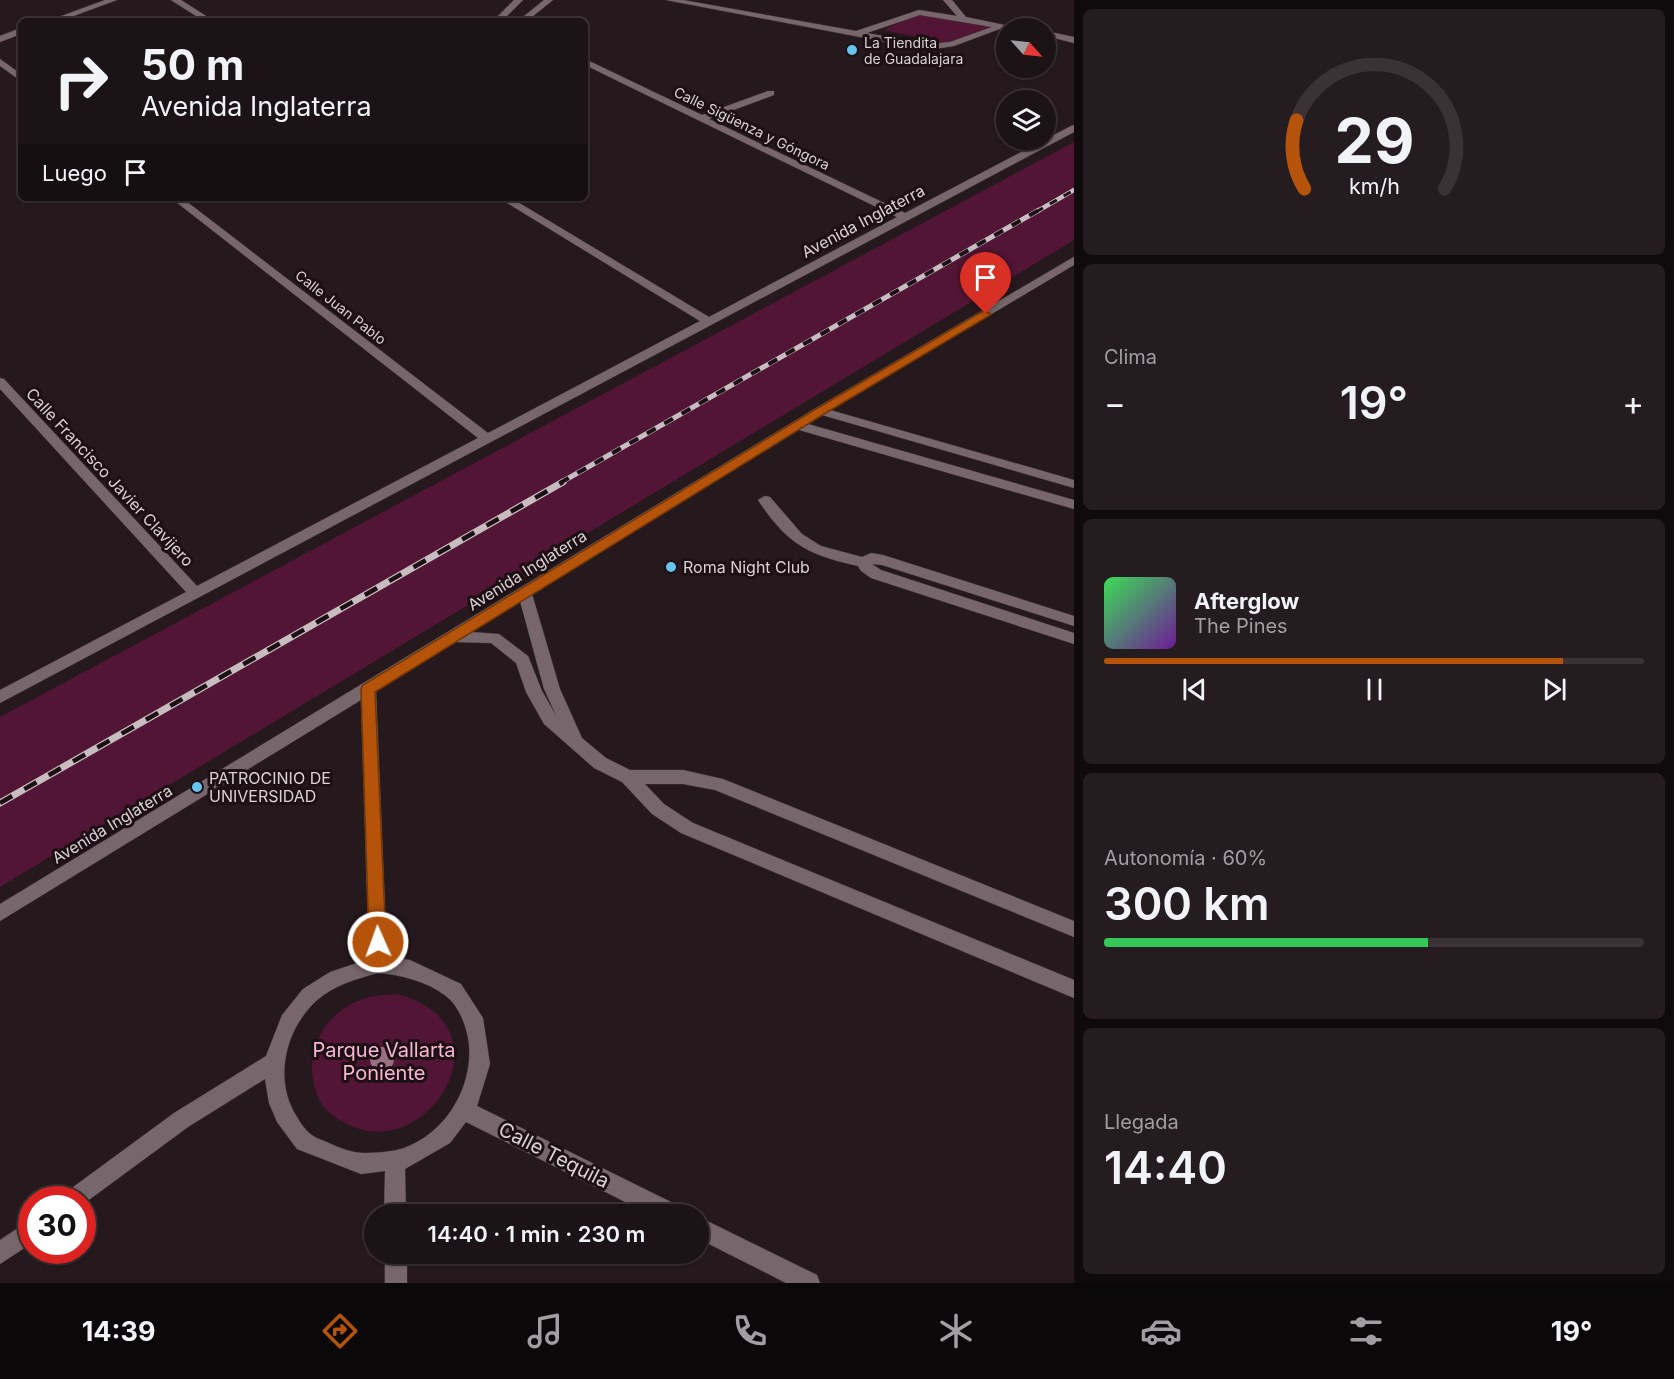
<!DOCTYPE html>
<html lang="es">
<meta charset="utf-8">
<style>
:root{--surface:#1c1316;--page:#251c1f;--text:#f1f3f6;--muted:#a09ea1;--line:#3a3235;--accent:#b45309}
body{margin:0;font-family:Inter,sans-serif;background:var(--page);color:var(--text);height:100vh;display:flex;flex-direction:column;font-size:22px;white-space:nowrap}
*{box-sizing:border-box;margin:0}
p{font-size:20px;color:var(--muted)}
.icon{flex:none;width:33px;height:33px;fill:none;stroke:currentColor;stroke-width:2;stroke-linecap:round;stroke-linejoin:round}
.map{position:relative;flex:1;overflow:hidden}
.sheet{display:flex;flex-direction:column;gap:9px;padding:9px;background:#0f0a0c;width:600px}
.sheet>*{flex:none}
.banner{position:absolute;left:18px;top:18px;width:570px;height:183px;border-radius:9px;box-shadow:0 2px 4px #0004,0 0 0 2px var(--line);background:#1c1316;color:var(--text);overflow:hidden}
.needle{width:39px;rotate:117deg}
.buttons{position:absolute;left:996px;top:18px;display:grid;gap:12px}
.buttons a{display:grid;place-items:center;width:60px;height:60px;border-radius:50%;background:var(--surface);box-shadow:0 2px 4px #0004,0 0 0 2px var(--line);font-size:30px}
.speed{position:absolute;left:18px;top:1186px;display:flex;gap:12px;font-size:30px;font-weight:700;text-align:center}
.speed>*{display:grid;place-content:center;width:78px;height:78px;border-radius:50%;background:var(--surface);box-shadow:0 2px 4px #0004,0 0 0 2px var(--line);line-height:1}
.speed .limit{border:9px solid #d22;background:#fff;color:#111}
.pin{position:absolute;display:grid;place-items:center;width:51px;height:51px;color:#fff;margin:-62px -26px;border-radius:50% 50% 50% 0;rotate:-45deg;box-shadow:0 0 6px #0007}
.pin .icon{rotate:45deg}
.me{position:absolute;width:66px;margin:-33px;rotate:358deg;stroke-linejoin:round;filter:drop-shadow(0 0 4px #0008)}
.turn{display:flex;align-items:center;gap:21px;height:126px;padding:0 24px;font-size:27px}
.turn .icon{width:78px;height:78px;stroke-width:2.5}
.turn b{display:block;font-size:42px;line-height:51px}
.then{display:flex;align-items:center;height:57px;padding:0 24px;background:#0003;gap:12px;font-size:22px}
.big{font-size:45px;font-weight:600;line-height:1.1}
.sheet .tile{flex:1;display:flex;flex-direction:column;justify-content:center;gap:9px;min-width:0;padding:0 21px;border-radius:9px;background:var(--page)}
.sheet .dial{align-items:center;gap:0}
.dial svg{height:156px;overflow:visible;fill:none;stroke:var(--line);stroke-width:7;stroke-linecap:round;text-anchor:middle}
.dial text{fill:var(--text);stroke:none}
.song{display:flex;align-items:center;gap:18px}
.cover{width:72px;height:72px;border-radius:9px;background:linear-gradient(135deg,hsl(130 70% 55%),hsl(280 70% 35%))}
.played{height:6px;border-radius:3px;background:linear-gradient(90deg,var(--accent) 85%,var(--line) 85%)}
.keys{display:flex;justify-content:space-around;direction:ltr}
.heat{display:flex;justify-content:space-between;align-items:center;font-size:33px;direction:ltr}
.charge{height:9px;border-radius:4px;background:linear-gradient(90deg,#34c759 60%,var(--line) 0)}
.trip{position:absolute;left:364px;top:1204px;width:345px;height:60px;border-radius:30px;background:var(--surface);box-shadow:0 2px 4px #0004,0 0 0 2px var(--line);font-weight:600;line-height:60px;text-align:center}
.tab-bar{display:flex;height:96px;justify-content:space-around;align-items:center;background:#0b0809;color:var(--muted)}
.tab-bar .icon{width:42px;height:42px}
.tab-bar .current{color:var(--accent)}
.tab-bar b{font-size:27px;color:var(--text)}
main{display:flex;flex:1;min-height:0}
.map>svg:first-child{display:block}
</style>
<main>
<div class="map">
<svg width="1074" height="1283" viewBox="0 0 1074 1283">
<rect width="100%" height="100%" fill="#25191e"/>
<g fill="#521535">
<polygon points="922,13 995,26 947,43 888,31 885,29"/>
<polygon points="1074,142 1074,240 0,887 0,717"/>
<path d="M397 994C514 1025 429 1164 349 1125 337 1119 324 1111 319 1099 302 1063 317 1021 353 1003 367 996 382 995 397 994Z"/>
</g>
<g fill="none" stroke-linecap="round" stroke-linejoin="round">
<g stroke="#3f3639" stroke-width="1">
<g id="minor">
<polygon points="105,0 117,0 60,21 48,21"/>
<polygon points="171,0 181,0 214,21 204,21"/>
<polygon points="514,0 523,0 506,17 509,21 500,21 497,17"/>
<polygon points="544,0 553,0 527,21 518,21"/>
<path d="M666 0H683L856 31 919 10 957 16 943 0H952L966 17 1019 28H1002L954 46 928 50ZM920 15 992 27 950 42 928 44 867 33Z"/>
<polygon points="21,28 21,34 0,42 0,36"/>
<polygon points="1046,31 1074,37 1074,43 1046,36"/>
<polygon points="0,59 21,74 21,81 0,66"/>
<polygon points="585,59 702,115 768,91 774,91 774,95 709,119 905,213 1071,126 1074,125 1074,132 0,703 0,690 186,592 0,389 0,378 4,379 197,586 478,438 171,198 182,198 488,433 700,321 499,198 511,198 709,317 897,217 585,65"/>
<path d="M1074 257V265L830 410 1074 480V488L822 415 808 424 1074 500V509L799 430 532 594 560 689 582 738 606 758 630 770H683L723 779 1074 921V937L715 790 683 784H645L664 804 693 823 1074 980V998L681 833 652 814 622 782 594 768 544 724 526 692 516 663 491 643 454 642 376 691 387 957 410 960 461 984 483 1018 490 1064 477 1106 681 1207 684 1215H651L466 1122 450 1143 405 1169 406 1215H384L385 1171 361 1174 297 1149 277 1122 269 1103 265 1079 188 1127 82 1205V1200H61L65 1193 174 1113 266 1056 282 1015 303 989 330 972 369 959 361 700 0 921V904L816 408ZM520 601 544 689 557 717 542 691 528 656 499 634 471 632ZM378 973C402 975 426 981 446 996 460 1007 467 1028 469 1044 473 1087 446 1133 404 1148 393 1152 374 1153 363 1153 349 1153 332 1144 319 1139 309 1135 302 1126 297 1117 273 1080 285 1030 316 1001 334 985 356 979 378 973Z"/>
<path d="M765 496 770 497 802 534 821 546 862 557 871 553 883 555 1074 616V626L882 565 872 564 881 570 1074 633V644L871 578 861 571 858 566C808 555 787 544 758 500Z"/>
<polygon points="699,1217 817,1275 820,1283 786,1283 699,1239"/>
<polygon points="32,1219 32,1243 0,1264 0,1240"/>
<rect x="385" y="1254" width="22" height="29"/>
</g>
</g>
<use href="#minor" fill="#77676d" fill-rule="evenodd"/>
<g stroke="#c7bdc1" stroke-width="4.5">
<polyline id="rail-far2" points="1036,212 1074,190"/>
</g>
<g stroke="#c7bdc1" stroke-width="5">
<polyline id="rail-far1" points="560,483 1039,210"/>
</g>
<g stroke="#c7bdc1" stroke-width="7">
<polyline id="rail" points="0,803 563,482"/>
</g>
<use href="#rail-far2" stroke="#1c1015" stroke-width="3" stroke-dasharray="8" stroke-linecap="butt"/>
<use href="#rail-far1" stroke="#1c1015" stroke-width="4" stroke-dasharray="10" stroke-linecap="butt"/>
<use href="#rail" stroke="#1c1015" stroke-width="4.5" stroke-dasharray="14" stroke-linecap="butt"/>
</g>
<circle fill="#996f81" cx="382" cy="1059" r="12"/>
<polygon fill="#b45309" stroke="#753606" stroke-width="1.5" points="983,311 992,314 824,414 375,692 386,942 383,948 378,950 372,948 369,942 361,689 363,685 816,409"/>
<g fill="#66c4ef" stroke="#1c1015" stroke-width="2">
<circle cx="852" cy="50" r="6"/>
<circle cx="671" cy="567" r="6"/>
<circle cx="197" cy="787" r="6"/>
</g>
<g text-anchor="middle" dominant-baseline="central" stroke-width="6" stroke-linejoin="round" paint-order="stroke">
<g font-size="14" fill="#dad1d5" stroke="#1c1015" text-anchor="start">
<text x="864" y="42">La Tiendita<tspan x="864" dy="16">de Guadalajara</tspan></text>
</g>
<g font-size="14" fill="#dad1d5" stroke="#1c1015">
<text transform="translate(752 128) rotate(26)">Calle Sigüenza y Góngora</text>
<text transform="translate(341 307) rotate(38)">Calle Juan Pablo</text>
</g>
<g font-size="16" fill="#dad1d5" stroke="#1c1015">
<text transform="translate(863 221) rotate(-28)">Avenida Inglaterra</text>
<text transform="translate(110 477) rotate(47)">Calle Francisco Javier Clavijero</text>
<text transform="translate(527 570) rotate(-32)">Avenida Inglaterra</text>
<text transform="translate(112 824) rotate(-31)">Avenida Inglaterra</text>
</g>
<g font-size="16" fill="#dad1d5" stroke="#1c1015" text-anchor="start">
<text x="683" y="567">Roma Night Club</text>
<text x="209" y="778">PATROCINIO DE<tspan x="209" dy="18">UNIVERSIDAD</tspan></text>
</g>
<g font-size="20" fill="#f8b6d2" stroke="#1c1015">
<text x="384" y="1050">Parque Vallarta<tspan x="384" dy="23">Poniente</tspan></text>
</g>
<g font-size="20" fill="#dad1d5" stroke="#1c1015">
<text transform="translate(554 1155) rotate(27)">Calle Tequila</text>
</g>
</g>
</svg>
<div class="buttons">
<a><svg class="needle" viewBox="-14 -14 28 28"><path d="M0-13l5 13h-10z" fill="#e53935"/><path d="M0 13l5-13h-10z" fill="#a09ea1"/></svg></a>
<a><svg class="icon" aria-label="layers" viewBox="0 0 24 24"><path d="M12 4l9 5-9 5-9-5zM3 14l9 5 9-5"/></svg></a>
</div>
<div class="speed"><div class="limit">30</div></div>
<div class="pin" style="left:986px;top:314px;background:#d93025"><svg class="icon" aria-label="arrive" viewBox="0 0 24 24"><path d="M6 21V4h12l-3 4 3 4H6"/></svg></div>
<svg class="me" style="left:378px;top:942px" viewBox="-20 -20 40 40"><circle r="17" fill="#b45309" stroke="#fff" stroke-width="3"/><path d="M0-11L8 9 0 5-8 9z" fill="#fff"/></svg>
<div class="trip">14:40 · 1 min · 230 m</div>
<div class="banner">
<div class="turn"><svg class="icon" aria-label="right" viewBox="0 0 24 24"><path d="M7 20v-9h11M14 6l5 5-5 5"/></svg><div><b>50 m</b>Avenida Inglaterra</div></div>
<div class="then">Luego<svg class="icon" aria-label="arrive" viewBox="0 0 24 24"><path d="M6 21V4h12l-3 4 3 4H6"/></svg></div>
</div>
</div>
<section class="sheet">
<div class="tile dial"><svg viewBox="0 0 100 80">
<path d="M14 69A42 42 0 1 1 86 69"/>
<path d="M14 69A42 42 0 0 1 10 34" stroke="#b45309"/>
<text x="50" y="56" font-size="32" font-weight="700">29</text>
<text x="50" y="72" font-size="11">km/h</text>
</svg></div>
<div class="tile"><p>Clima</p>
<div class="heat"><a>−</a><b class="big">19°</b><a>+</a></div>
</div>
<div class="tile">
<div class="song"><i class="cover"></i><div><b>Afterglow</b><p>The Pines</p></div></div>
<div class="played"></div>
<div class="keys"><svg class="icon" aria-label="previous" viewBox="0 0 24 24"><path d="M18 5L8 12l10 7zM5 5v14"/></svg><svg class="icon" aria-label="pause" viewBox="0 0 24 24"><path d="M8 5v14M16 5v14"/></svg><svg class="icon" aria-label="next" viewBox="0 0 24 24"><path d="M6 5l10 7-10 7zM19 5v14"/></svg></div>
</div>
<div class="tile"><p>Autonomía · 60%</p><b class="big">300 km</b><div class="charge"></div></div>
<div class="tile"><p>Llegada</p><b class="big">14:40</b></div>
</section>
</main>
<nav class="tab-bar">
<b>14:39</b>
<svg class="icon current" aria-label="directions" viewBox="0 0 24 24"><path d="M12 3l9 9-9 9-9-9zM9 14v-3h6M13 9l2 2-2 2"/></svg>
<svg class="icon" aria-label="music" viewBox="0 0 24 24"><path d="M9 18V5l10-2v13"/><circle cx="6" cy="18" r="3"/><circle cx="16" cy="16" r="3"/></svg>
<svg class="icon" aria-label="phone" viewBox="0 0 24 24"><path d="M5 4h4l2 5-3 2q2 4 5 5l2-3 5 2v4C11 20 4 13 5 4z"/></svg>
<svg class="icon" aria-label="climate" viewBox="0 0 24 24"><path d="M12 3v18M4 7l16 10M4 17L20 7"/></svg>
<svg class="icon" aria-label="car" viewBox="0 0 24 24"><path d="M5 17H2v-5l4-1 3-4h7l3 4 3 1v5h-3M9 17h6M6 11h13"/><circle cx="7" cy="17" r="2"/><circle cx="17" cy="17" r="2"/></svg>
<svg class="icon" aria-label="filters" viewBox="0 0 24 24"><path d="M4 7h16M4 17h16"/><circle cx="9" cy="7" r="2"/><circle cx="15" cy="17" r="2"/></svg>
<b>19°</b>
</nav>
